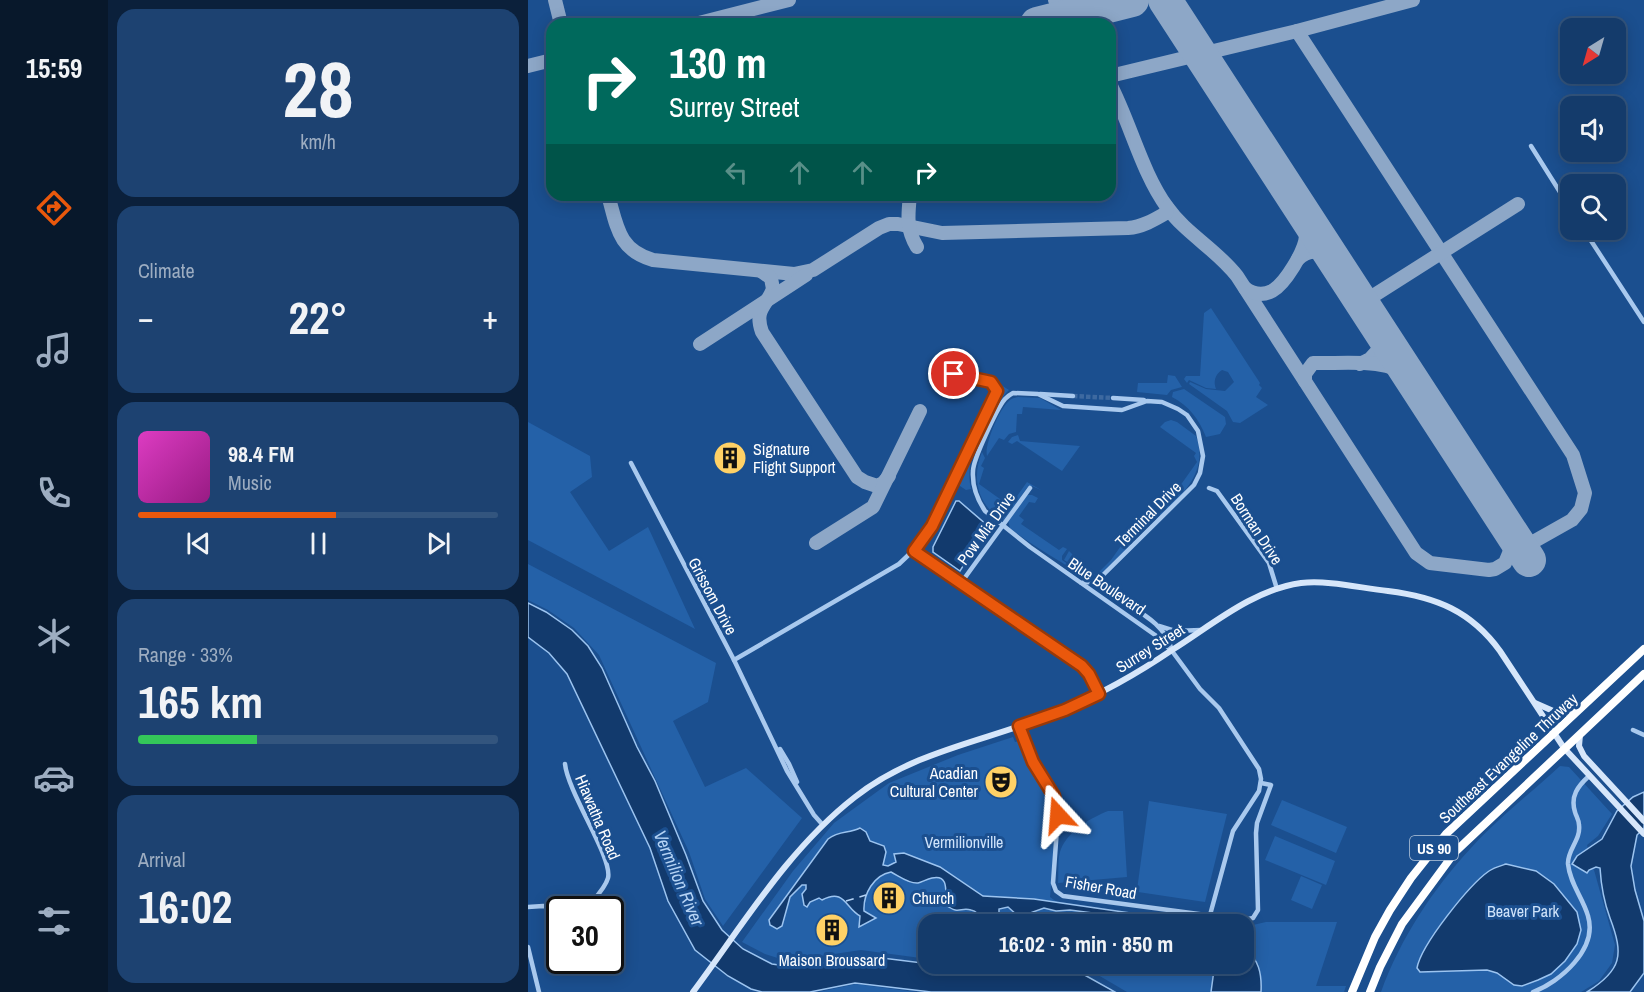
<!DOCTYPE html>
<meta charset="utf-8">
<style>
:root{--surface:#143b6b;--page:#1d4271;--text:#f1f3f6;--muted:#9dadc1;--line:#33557e;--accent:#ea580c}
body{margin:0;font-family:"Archivo Narrow",sans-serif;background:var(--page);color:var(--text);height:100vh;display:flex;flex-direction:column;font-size:22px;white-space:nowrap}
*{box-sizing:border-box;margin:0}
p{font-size:20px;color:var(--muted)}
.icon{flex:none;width:33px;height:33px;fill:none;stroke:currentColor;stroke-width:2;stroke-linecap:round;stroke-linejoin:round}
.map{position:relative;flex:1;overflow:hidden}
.sheet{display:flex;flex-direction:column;gap:9px;padding:9px;background:#0b203b;width:420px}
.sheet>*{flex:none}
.top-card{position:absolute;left:18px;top:18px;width:570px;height:183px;border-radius:18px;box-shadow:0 3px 15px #0003,0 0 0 2px var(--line);background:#00695c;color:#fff;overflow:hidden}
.needle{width:39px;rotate:217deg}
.buttons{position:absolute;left:1032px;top:18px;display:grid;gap:12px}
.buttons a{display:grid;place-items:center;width:66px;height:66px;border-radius:12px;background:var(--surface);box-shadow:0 3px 15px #0003,0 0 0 2px var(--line);font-size:30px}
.speed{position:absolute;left:18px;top:896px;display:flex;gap:12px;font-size:30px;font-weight:700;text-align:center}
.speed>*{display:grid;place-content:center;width:78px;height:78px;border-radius:50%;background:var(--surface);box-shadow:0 3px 15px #0003,0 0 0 2px var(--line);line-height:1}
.speed .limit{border:3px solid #111;border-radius:9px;background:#fff;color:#111}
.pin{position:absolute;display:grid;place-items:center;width:51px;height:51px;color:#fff;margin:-26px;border:3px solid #fff;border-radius:50%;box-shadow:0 2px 6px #0007}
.me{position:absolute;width:66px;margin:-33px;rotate:341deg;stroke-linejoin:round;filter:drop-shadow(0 0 4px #0008)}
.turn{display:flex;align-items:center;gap:21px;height:126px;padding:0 24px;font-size:27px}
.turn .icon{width:78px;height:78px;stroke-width:2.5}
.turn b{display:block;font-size:42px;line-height:51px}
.lanes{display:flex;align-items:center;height:57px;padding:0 24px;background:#0003;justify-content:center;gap:30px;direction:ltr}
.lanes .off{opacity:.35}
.big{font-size:45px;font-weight:800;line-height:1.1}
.sheet .widget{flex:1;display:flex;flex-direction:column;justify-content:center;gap:9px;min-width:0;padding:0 21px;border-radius:18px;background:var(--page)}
.sheet .dial{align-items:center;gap:0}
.dial b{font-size:78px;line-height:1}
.song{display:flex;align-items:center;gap:18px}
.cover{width:72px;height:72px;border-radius:9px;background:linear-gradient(135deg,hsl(310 70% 55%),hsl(310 70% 35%))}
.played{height:6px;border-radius:3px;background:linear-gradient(90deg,var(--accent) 55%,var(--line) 55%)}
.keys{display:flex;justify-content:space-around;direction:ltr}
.heat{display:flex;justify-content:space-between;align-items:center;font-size:33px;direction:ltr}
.charge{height:9px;border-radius:4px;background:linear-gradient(90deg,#34c759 33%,var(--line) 0)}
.trip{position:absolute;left:390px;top:914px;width:336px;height:60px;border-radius:18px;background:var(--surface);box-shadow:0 3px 15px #0003,0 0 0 2px var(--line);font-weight:800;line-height:60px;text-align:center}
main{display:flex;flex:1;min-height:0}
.tabs{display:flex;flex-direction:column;width:108px;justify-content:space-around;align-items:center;background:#08182b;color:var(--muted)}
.tabs .icon{width:42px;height:42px}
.tabs .active{color:var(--accent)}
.tabs b{font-size:27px;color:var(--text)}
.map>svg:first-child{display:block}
</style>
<main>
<nav class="tabs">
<b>15:59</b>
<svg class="icon active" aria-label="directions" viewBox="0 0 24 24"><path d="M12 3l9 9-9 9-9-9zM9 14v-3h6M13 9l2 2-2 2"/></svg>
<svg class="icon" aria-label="music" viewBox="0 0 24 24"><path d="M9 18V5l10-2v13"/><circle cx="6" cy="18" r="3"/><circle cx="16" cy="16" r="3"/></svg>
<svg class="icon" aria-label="phone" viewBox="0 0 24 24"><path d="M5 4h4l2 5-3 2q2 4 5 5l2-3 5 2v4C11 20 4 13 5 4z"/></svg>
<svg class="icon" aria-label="climate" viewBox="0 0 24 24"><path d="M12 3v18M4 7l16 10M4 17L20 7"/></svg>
<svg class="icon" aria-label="car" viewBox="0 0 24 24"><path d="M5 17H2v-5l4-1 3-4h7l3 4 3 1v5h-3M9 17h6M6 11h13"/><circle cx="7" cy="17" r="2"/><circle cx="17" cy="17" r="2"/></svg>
<svg class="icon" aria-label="filters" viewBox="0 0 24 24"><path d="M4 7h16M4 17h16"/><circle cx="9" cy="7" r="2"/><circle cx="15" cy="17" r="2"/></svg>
</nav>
<section class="sheet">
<div class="widget dial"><b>28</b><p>km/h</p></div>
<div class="widget"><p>Climate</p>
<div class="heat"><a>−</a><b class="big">22°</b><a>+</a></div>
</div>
<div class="widget">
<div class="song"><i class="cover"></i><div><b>98.4 FM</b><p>Music</p></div></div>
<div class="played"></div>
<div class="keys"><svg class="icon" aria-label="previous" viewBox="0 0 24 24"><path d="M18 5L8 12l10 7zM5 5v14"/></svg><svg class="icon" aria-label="pause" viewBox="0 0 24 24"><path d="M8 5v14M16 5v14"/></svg><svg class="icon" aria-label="next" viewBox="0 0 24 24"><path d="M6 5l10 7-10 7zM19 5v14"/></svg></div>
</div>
<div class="widget"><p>Range · 33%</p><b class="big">165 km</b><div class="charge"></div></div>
<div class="widget"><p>Arrival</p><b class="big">16:02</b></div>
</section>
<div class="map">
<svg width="1116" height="992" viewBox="0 0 1116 992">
<rect width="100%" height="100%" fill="#1b4f8f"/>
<g fill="#2461a8">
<path d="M683 308 732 383 731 385 734 388 728 397 740 405 712 423 705 422 699 411 661 384 662 382 678 389 697 391 706 382 700 372 694 370C687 374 685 382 688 389L678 388 661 380 659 383 656 379 658 376H672L676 313Z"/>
<polygon points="640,375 647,376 654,387 643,390 639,395 609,392 610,383 639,383"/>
<path d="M473 385 481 390C470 399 445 450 442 465 441 473 441 481 443 489L438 490 432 486 431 479 473 394Z"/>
<path d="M656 389 697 417 698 424 692 434 678 437C671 419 661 406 644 397L645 392Z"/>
<path d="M490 397 512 398 533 410 495 407 494 414H489L488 432 481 434 476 440 471 438 459 456C456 445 472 408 481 401 484 398 486 398 490 397Z"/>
<path d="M643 420 649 422 668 436C682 474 651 497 627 521L669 462 666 456 668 453 632 427 637 422Z"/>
<polygon points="0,422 62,456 64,477 42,492 81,551 120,527 167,629 0,540"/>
<polygon points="490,435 492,441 552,446 534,471 489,441 484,444 480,442 484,437"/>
<path d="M454 452 457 458 453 466 456 468 451 484 479 504 484 503 499 482 513 490 504 486 499 488 475 521C450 505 443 479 454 452Z"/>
<path d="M499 495H504L510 498 507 503 501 502 491 516 496 520 493 524 531 550 535 547 539 549 534 556V560L565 581C553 580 543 568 533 562 515 551 498 541 482 528L480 520Z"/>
<polygon points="609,523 613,528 600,548 568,580 536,560 541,551 545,555 543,559 568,575 583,560"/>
<polygon points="0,564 188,663 180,702 145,721 177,787 218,768 274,818 195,926 177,899 161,852 71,655 46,628 20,610 0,600"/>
<path d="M485 737 487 742 494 740 504 764 522 791 526 805 527 848 522 897C543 915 576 911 602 913 632 915 661 920 690 924H400V959L333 950 259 961 237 954 214 942 265 871 306 823 361 783 430 755Z"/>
<path d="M1032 766 1041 767 1084 814 1070 836 1059 845 1087 945 1084 963 1071 981 1053 992H853C872 939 905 889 943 848 970 818 1003 793 1032 766Z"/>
<polygon points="754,800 819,827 808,853 743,825"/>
<polygon points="621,801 699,814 677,902 610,892 609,890"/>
<path d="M580 811H595L599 877 530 883C531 873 529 858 533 849 541 830 563 818 580 811Z"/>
<polygon points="747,836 807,861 798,885 737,860"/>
<polygon points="773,876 794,885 784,909 763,900"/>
<polygon points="738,922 809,922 788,986 818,986 816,992 599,992 553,965 539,963 716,963 716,927"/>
<polygon points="328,984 387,992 291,992"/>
</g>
<g fill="#123a6d" stroke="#9cc4f0" stroke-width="1.5">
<polygon points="428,501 431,501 460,526 432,571 405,552 405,547"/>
<polygon points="0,603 18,612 44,630 60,646 74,668 109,747 127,781 158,855 175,901 194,930 215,949 244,964 258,966 272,967 338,956 435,968 476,969 522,966 542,969 553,973 587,992 403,992 327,983 282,992 234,992 223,989 200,976 167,950 140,901 122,848 39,674 21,653 0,637"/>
<path d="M1116 792V828L1109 835 1103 866 1107 890 1116 921V973L1102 992H1059C1094 970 1096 955 1082 918 1076 902 1073 884 1072 868L1068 867 1061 870 1059 873 1044 864 1049 856 1074 839 1089 811 1105 797Z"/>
<path d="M332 828 338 832 342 841 356 846 358 852 355 865 360 866 368 862 366 854 376 853 412 867 455 896 506 899 602 913 605 919 600 923 595 917 542 910 528 911 516 908 491 917 480 907 471 909V915L466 920C450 919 451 911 443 910 432 907 431 915 418 905 417 893 422 874 404 878 399 879 394 882 390 883 381 884 371 876 363 872 346 875 335 894 336 911L348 918 331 927 332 916C317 908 317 888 294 900L291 898 282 902 279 907 276 905 274 894 278 889V885H274L262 897 254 926 249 929 242 925 241 920 300 839C312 830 320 834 332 828Z"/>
<path d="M978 864 1008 871 1026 884 1049 912 1053 930 1049 944 1037 961 1023 974 1010 980 994 986 986 985 969 973 959 970 892 972 889 968C893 945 941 885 961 871 965 868 972 866 978 864Z"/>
<path d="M716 948C731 959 734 974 733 992H683L686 970 682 963H716Z"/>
</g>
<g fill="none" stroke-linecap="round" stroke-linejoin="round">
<polyline stroke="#b5d3f5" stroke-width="1.5" stroke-dasharray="8 6" stroke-linecap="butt" points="318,901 338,895"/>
<g stroke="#8da7c7" stroke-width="14">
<polyline points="27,0 33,24"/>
<polyline points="527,0 543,24"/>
<polyline points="167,24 261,0"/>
<polyline points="0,66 24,60"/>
<polyline points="582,76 769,31 885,0"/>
<path d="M582 84C602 122 614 173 639 207 658 234 688 249 709 276L888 553 902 563 961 570 967 569 977 563 987 539 1005 542 1044 520 1053 509 1057 493 1045 455 769 31"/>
<path d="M80 195C89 226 90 250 125 260L266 274 285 270 351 228 361 224H370L414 233 600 228C614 227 626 220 638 213L639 207"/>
<path d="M382 195C380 215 378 229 389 247"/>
<path d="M770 259C781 249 792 250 805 258"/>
<path d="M233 271 243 278 245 289C238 307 226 309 234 332L329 477 337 482 349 486 355 483 361 476"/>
<path d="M717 288C725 294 734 296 744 291 757 284 777 251 778 236 779 228 777 220 775 213"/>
<polyline points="834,303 990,204"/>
<polyline points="172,344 278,275"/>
<polyline points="832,364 842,359 852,348 851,329"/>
<path d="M777 381V374L785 363C815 364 860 357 883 378"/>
<polyline points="288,543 345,507 392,411"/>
</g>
<g stroke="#8da7c7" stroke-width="34">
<polyline points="637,0 1001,560"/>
<polyline points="509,24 604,0"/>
</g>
<polyline stroke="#3d69a0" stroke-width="4.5" stroke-dasharray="4.5 2" stroke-linecap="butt" points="545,396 585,398"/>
<g stroke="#a9c9ee" stroke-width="4.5">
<polyline points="1003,146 1042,208"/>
<polyline points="1056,230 1116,322"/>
<polyline points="512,394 545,396"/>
<polyline points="585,398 616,400"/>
<polyline points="103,463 206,660 259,771 286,815 294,824"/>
<polyline points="681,488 689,491 741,563 749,589"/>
<polyline points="386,551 554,666 561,674 571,694"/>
<path d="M569 581C591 606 636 615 644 651"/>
<polyline points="433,583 502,488"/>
<path d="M553 583 569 581 666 485 672 473 675 456 670 431 659 415 650 409 634 402 619 401 594 410 535 406 510 394 485 393C481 395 480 396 477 399 469 408 445 460 445 471 444 486 449 499 457 511L502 547 627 635 644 651 672 689 691 708 731 769 733 779 731 791 705 831 682 915"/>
<polyline points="631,626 647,631 673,630"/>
<polyline points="206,660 371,564 391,545 404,526 469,391 463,382 426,374"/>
<polyline points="491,726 505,762 526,796 529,805 530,815 525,883 528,891 535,896 716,920 725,918 730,910 728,833 729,823 743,785 733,783"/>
<polyline points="1105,730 1116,735"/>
<polyline points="252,749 261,764 269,782"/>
<path d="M37 764C40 793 85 858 80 878 77 889 65 900 58 909"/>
<polyline points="0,907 15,906 32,909"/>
<polyline points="0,947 11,992"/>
<path d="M1005 992C1032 982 1070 949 1060 916 1055 898 1042 884 1040 864 1039 850 1053 840 1051 825 1051 820 1048 816 1047 812 1042 796 1050 786 1061 776"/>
</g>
<g stroke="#d6e6fa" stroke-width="6">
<polyline points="1007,703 1032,714 1051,709"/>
<polyline points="1052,735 1051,746 1056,756 1116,821"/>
<path d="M165 992C215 925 260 849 327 797 389 748 467 740 537 709 575 693 610 673 644 650 684 625 724 590 773 583 801 580 832 588 860 591 908 597 943 611 972 651L1036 748 1116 834"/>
</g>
<g stroke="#fff" stroke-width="8">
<polyline points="824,992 847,937 862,910 883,878 918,834 1116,649"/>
<polyline points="842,992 852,967 874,924 927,852 1116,674"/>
</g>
</g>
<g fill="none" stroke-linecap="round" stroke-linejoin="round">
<g stroke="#983908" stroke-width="15">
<polyline id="route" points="426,374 463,382 469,391 404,526 386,551 554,666 561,674 571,694 537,710 491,726 505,762 526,796 530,815"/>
</g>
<use href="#route" stroke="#ea580c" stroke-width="10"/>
</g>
<defs>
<g id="building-disc" transform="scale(1.725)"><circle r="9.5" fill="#ffd166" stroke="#1b4f8f"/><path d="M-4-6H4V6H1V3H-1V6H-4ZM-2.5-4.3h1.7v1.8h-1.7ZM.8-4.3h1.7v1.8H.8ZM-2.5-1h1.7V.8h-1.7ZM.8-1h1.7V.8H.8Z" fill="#111"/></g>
<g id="theatre-disc" transform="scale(1.725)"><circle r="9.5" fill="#ffd166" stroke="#1b4f8f"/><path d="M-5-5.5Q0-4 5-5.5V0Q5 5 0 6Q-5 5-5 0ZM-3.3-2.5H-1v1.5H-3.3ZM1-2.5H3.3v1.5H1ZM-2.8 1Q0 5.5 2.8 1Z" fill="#111"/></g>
</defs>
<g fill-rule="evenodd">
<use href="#building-disc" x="202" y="458"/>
<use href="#theatre-disc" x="473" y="782"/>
<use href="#building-disc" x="361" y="898"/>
<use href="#building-disc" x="304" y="930"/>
</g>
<g text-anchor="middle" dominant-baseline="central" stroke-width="6" stroke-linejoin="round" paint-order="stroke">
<rect fill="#1b4f8f" stroke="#bbcadd" stroke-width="1.5" x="882" y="836" width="48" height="24" rx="4.5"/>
<g font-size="15" font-weight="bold" fill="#fff">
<text x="906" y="848">US 90</text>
</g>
<g font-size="16" fill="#fff" stroke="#1b4f8f" text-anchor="start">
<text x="225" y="449">Signature<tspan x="225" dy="18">Flight Support</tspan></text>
<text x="450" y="773" text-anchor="end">Acadian<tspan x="450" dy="18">Cultural Center</tspan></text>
<text x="384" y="898">Church</text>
<text x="304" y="960" text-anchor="middle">Maison Broussard</text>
</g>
<g font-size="16" fill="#fff" stroke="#1b4f8f">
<text transform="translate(620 514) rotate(-45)">Terminal Drive</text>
<text transform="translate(458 528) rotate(-54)">Pow Mia Drive</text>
<text transform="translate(729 529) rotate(57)">Borman Drive</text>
<text transform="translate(579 586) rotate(34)">Blue Boulevard</text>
<text transform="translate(185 596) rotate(62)">Grissom Drive</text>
<text transform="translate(622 648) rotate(-32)">Surrey Street</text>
<text transform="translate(980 758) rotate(-43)">Southeast Evangeline Thruway</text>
<text transform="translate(70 817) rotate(67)">Hiawatha Road</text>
<text transform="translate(573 887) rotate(10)">Fisher Road</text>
</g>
<g font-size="16" fill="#cfe3fa" stroke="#1b4f8f">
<text x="436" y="842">Vermilionville</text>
<text x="995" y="911">Beaver Park</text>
</g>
<g font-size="18" font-style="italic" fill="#b5d3f5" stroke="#1b4f8f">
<text transform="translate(151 878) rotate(67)">Vermilion River</text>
</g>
</g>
</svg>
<div class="buttons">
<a><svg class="needle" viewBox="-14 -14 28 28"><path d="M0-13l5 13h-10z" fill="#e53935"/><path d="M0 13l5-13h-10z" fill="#9dadc1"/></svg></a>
<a><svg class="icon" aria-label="sound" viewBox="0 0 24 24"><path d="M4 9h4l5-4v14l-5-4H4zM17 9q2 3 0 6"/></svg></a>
<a><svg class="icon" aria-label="search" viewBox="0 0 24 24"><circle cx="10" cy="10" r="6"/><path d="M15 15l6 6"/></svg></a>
</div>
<div class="speed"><div class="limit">30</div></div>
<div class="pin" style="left:426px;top:374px;background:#d93025"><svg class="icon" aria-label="arrive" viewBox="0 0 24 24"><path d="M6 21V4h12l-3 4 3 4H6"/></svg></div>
<svg class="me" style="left:530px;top:815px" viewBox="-20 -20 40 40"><path d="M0-17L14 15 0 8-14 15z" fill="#ea580c" stroke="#fff" stroke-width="4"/></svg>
<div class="trip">16:02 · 3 min · 850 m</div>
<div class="top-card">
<div class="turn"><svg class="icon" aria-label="right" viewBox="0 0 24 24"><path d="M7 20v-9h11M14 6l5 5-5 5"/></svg><div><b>130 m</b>Surrey Street</div></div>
<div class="lanes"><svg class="icon off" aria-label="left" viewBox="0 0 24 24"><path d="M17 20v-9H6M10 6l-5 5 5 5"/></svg><svg class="icon off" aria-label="ahead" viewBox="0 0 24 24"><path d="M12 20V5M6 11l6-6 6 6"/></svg><svg class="icon off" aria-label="ahead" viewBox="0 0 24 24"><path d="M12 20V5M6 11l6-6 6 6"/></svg><svg class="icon" aria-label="right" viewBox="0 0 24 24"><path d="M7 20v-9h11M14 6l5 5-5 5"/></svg></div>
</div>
</div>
</main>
